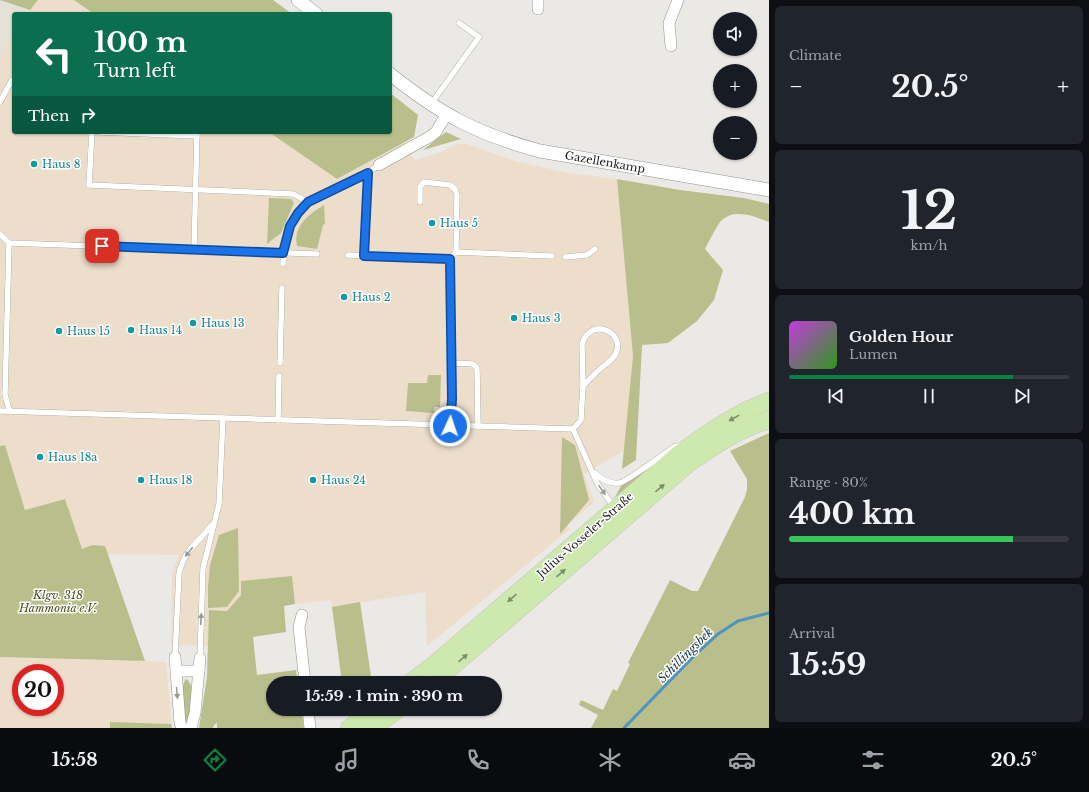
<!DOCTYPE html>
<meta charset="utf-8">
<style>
:root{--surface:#171b24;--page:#20242c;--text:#f1f3f6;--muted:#9ea1a6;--line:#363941;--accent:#0b8043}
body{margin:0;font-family:"Libre Baskerville",serif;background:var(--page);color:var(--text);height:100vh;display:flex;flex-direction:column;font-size:15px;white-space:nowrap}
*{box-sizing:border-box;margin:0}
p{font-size:13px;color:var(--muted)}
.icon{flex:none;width:22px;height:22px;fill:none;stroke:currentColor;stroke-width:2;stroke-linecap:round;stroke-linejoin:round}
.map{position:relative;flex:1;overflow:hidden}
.drawer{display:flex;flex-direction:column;gap:6px;padding:6px;background:#0d0f14;width:320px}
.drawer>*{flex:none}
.hud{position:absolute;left:12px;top:12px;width:380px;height:122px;border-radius:4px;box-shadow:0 1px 3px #0004;background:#0b6e4f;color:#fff;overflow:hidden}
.fabs{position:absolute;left:713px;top:12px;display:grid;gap:8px}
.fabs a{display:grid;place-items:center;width:44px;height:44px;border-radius:50%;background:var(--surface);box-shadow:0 1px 3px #0004;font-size:20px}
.speed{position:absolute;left:12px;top:664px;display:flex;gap:8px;font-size:20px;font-weight:700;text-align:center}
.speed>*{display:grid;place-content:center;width:52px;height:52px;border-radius:50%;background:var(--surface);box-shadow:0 1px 3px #0004;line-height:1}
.speed .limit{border:6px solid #d22;background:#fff;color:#111}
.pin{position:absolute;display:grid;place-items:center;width:34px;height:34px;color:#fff;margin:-17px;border-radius:8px;box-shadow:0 2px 6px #0006}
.me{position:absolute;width:44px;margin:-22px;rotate:3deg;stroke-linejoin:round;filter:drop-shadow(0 0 3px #0008)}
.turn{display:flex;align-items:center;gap:14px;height:84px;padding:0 16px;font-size:18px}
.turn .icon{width:52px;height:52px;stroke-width:2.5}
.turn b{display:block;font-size:28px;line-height:34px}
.then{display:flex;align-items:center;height:38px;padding:0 16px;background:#0003;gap:8px;font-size:15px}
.big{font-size:30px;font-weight:800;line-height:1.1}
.drawer .card{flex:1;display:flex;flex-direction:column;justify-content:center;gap:6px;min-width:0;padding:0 14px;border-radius:6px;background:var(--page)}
.drawer .dial{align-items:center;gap:0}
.dial b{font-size:52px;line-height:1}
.song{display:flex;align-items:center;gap:12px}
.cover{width:48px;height:48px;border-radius:6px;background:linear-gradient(135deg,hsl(290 70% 55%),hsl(110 70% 35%))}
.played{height:4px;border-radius:2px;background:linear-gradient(90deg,var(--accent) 80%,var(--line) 80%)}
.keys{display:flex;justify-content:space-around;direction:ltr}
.heat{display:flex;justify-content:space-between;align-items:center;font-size:22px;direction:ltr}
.charge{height:6px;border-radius:3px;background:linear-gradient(90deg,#34c759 80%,var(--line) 0)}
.trip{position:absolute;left:266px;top:676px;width:236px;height:40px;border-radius:20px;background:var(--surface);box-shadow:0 1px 3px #0004;font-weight:800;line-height:40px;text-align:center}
.menu{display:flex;height:64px;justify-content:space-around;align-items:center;background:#090b0e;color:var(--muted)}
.menu .icon{width:28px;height:28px}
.menu .active{color:var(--accent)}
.menu b{font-size:18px;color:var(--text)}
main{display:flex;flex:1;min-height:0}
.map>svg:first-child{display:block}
</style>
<main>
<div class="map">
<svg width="769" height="728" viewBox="0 0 769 728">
<rect width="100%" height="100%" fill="#ebe9e6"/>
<g fill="#edddcb" fill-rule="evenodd">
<polygon points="38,0 74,0 94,14 26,14"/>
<polygon points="14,28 14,132 269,132 337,179 404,142 414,160 439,153 456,144 467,144 515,161 568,173 617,179 633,356 624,451 584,474 594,502 567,525 570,529 427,646 425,592 332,607 331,600 295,604 292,576 241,595 227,611 210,610 208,646 171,645 172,573 179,555 107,554 104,546 92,545 82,549 65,499 25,510 5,445 0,446 0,62 10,33"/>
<path d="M0 657 166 662 172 728H0ZM21 673H55V707H21Z"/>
</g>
<polygon fill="#e4e1d6" points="0,0 30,10 26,14 14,14 14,28 10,33 0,62"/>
<g fill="#b9bf8b">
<polygon points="0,0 38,0 30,10"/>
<polygon points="74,0 273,0 292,14 94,14"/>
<polygon points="390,93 418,115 414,137 337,179 269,132 390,132"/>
<polygon points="446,132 461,139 423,150"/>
<path d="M617 179 680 190 744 198 769 204V222C754 216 734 208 721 221 718 224 708 243 705 249L723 270 714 300 697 321 668 343 642 345 636 460 622 469 633 356Z"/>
<polygon points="269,198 291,199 294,203 281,233 267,244"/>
<path d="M324 205 325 224 323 225 317 249 297 246C293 226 308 215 324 205Z"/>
<polygon points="428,375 441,375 440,407 434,407 434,413 406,411 408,383 427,383"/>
<polygon points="769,433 769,728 591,728 598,715 579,705 581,700 603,710 613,689 617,691 630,664 628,663 670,580 692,591 698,591 745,497 747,489 747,479 730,451"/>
<polygon points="562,437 575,445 589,500 560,534"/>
<polygon points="5,445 25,510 65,499 82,549 92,545 105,546 145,661 0,657 0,446"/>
<polygon points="658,461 614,499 621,486"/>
<polygon points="238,528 239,591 227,607 208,608 208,587 210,565 219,535"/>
<polygon points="292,576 295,604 284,606 286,632 253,637 257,675 296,670 298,683 273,683 273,709 301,709 304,728 217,728 217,723 214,725 213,728 199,728 207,677 209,610 227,611 241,595 241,581"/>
<polygon points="360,602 372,683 342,683 332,607"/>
<path d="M186 679C197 685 190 712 189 723L185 721C184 710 179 688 186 679Z"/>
<polygon points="110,722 171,724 172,728 110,728"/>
</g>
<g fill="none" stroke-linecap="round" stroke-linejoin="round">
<polyline stroke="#4e94c0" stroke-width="3" points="624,728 692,658 718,634 738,621 769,613"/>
<g stroke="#94938f" stroke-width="6">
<g id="service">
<polyline points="0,102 12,80 14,80"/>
<polyline points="431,104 479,37 459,23"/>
<polyline points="92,132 89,185 293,194 308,202 367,173 379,165"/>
<polyline points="98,132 197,136"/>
<polyline points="420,202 420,187 424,182 450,185 455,189 457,195 456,252"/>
<polyline points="0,234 9,243 317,254"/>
<polyline points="9,243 5,395 10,412"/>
<polyline points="194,250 197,132"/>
<polyline points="348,255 450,259"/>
<polyline points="364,256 367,173"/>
<polyline points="565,257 587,255 595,249"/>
<path d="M283 264C284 238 290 221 308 202"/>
<polyline points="280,363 282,288"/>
<polyline points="451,363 473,364 477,368 478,427"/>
<polyline points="0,411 573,429 598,485 614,507"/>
<polyline points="278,420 279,376"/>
<polyline points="450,426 452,399 450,259 456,252 552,256"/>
<path d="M573 429 581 420 583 386 582 344C590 315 628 333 615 355 611 362 604 365 599 370 593 375 588 381 583 386"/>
<path d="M595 473C602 480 609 484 619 483 627 482 665 453 674 447L678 446"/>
<path d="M175 657 179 573C181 566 183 559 188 552 195 543 204 535 212 525"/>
<polyline points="200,658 203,568 219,504 223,418"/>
</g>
</g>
<g stroke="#94938f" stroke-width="12">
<g id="minor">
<polyline points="538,0 538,9"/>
<polyline points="671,46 669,23 678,0"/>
<polyline points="379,165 431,136 436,132 446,115"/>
<polyline points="302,615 299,627 305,683"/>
<polyline points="175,657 180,723 182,728"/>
<polyline points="176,671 199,671"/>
<polyline points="308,709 310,728"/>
<polyline points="191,728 195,713 200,658"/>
</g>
</g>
<g stroke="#94938f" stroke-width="14">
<g id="tertiary">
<polyline points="298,0 316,14"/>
<path d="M390 74C440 114 477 134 540 151L769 190"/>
</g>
</g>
<g stroke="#c4c4c4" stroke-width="18">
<g id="primary">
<path d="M410 683 431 667 679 454C706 434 737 412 769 401"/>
<path d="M433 683 688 464C713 446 739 429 769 420"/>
<polyline points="349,728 375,709"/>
<polyline points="372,728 399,709"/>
</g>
</g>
<use href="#service" stroke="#fff" stroke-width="5.5"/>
<use href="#minor" stroke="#fff" stroke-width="11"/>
<use href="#tertiary" stroke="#fff" stroke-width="13"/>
<use href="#primary" stroke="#cde9ad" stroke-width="17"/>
</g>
<defs><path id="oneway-solid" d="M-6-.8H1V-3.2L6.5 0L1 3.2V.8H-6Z"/></defs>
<g fill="#7e8d6b">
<use href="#oneway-solid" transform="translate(734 418) rotate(151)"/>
<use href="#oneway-solid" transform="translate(660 488) rotate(-41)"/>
<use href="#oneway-solid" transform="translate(561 573) rotate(-41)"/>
<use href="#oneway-solid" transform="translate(512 598) rotate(139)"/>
<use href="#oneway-solid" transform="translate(463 658) rotate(-41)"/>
</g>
<g fill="#999998">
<use href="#oneway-solid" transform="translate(602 490) rotate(55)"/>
<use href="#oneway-solid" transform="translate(189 552) rotate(129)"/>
<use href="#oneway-solid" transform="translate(201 619) rotate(-88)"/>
<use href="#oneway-solid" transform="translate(177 693) rotate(85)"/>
</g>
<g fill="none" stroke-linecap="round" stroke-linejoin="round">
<g stroke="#114b97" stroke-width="10">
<polyline id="route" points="102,246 283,253 290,226 298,213 308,202 368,173 364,256 450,259 452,399 450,426"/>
</g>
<use href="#route" stroke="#1a73e8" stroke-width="7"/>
</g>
<g fill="#0f9aa8" stroke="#fff" stroke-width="1.5">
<circle cx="34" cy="164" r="4"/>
<circle cx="432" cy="223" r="4"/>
<circle cx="344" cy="297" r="4"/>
<circle cx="514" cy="318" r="4"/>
<circle cx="193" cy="323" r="4"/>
<circle cx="131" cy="330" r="4"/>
<circle cx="59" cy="331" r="4"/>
<circle cx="40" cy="457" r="4"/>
<circle cx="141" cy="480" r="4"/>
<circle cx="313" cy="480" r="4"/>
</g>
<g text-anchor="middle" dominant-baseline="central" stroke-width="3" stroke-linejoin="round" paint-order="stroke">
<g font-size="11" fill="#1d1c1b" stroke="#fff">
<text transform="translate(605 162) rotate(10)">Gazellenkamp</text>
<text transform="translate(585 535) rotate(-41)">Julius-Vosseler-Straße</text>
</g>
<g font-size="11" fill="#0d838f" stroke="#fff" text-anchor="start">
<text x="42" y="164">Haus 8</text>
<text x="440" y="223">Haus 5</text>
<text x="352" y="297">Haus 2</text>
<text x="522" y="318">Haus 3</text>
<text x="201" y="323">Haus 13</text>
<text x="139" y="330">Haus 14</text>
<text x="67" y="331">Haus 15</text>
<text x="48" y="457">Haus 18a</text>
<text x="149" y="480">Haus 18</text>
<text x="321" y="480">Haus 24</text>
</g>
<g font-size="11" font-style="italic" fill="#494d16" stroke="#fff">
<text x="58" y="595">Klgv. 318<tspan x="58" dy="13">Hammonia e.V.</tspan></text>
</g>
<g font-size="12" font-style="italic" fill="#143346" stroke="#fff">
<text transform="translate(685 655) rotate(-45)">Schillingsbek</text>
</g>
</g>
</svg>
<div class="fabs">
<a><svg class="icon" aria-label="sound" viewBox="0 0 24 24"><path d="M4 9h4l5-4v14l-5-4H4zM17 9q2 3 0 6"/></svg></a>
<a>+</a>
<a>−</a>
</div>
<div class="speed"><div class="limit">20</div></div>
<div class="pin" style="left:102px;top:246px;background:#d93025"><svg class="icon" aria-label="arrive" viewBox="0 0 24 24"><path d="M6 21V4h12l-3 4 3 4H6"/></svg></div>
<svg class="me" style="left:450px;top:426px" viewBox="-20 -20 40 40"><circle r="17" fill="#1a73e8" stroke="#fff" stroke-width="3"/><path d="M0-11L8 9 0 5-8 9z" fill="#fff"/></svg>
<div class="trip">15:59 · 1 min · 390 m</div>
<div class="hud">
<div class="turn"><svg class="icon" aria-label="left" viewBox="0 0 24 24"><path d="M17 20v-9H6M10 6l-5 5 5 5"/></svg><div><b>100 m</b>Turn left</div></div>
<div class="then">Then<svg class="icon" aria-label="right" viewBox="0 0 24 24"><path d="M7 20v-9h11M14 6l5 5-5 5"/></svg></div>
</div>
</div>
<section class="drawer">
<div class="card"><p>Climate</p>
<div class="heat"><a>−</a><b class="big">20.5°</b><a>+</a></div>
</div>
<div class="card dial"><b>12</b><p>km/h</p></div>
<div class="card">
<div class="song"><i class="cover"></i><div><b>Golden Hour</b><p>Lumen</p></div></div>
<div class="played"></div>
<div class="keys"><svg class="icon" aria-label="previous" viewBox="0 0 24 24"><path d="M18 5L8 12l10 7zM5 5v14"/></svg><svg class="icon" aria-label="pause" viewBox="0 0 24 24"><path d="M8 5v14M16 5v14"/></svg><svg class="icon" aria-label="next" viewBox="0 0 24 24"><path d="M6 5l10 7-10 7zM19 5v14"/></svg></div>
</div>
<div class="card"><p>Range · 80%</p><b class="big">400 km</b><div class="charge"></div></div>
<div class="card"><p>Arrival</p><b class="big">15:59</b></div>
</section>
</main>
<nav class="menu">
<b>15:58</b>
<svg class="icon active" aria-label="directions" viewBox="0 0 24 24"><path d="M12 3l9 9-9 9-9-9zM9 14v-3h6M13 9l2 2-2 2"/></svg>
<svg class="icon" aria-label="music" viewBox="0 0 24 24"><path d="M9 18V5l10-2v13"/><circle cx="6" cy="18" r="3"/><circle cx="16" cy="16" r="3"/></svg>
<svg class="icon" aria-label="phone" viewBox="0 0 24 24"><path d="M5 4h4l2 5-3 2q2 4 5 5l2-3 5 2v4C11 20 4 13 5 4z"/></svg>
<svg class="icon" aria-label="climate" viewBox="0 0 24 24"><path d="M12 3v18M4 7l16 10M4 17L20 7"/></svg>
<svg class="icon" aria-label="car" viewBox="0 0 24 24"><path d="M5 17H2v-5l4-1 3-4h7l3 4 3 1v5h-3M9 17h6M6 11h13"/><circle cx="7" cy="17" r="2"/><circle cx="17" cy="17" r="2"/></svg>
<svg class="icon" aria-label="filters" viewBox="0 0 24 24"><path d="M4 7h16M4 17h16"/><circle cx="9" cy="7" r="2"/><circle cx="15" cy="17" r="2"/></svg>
<b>20.5°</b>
</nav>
